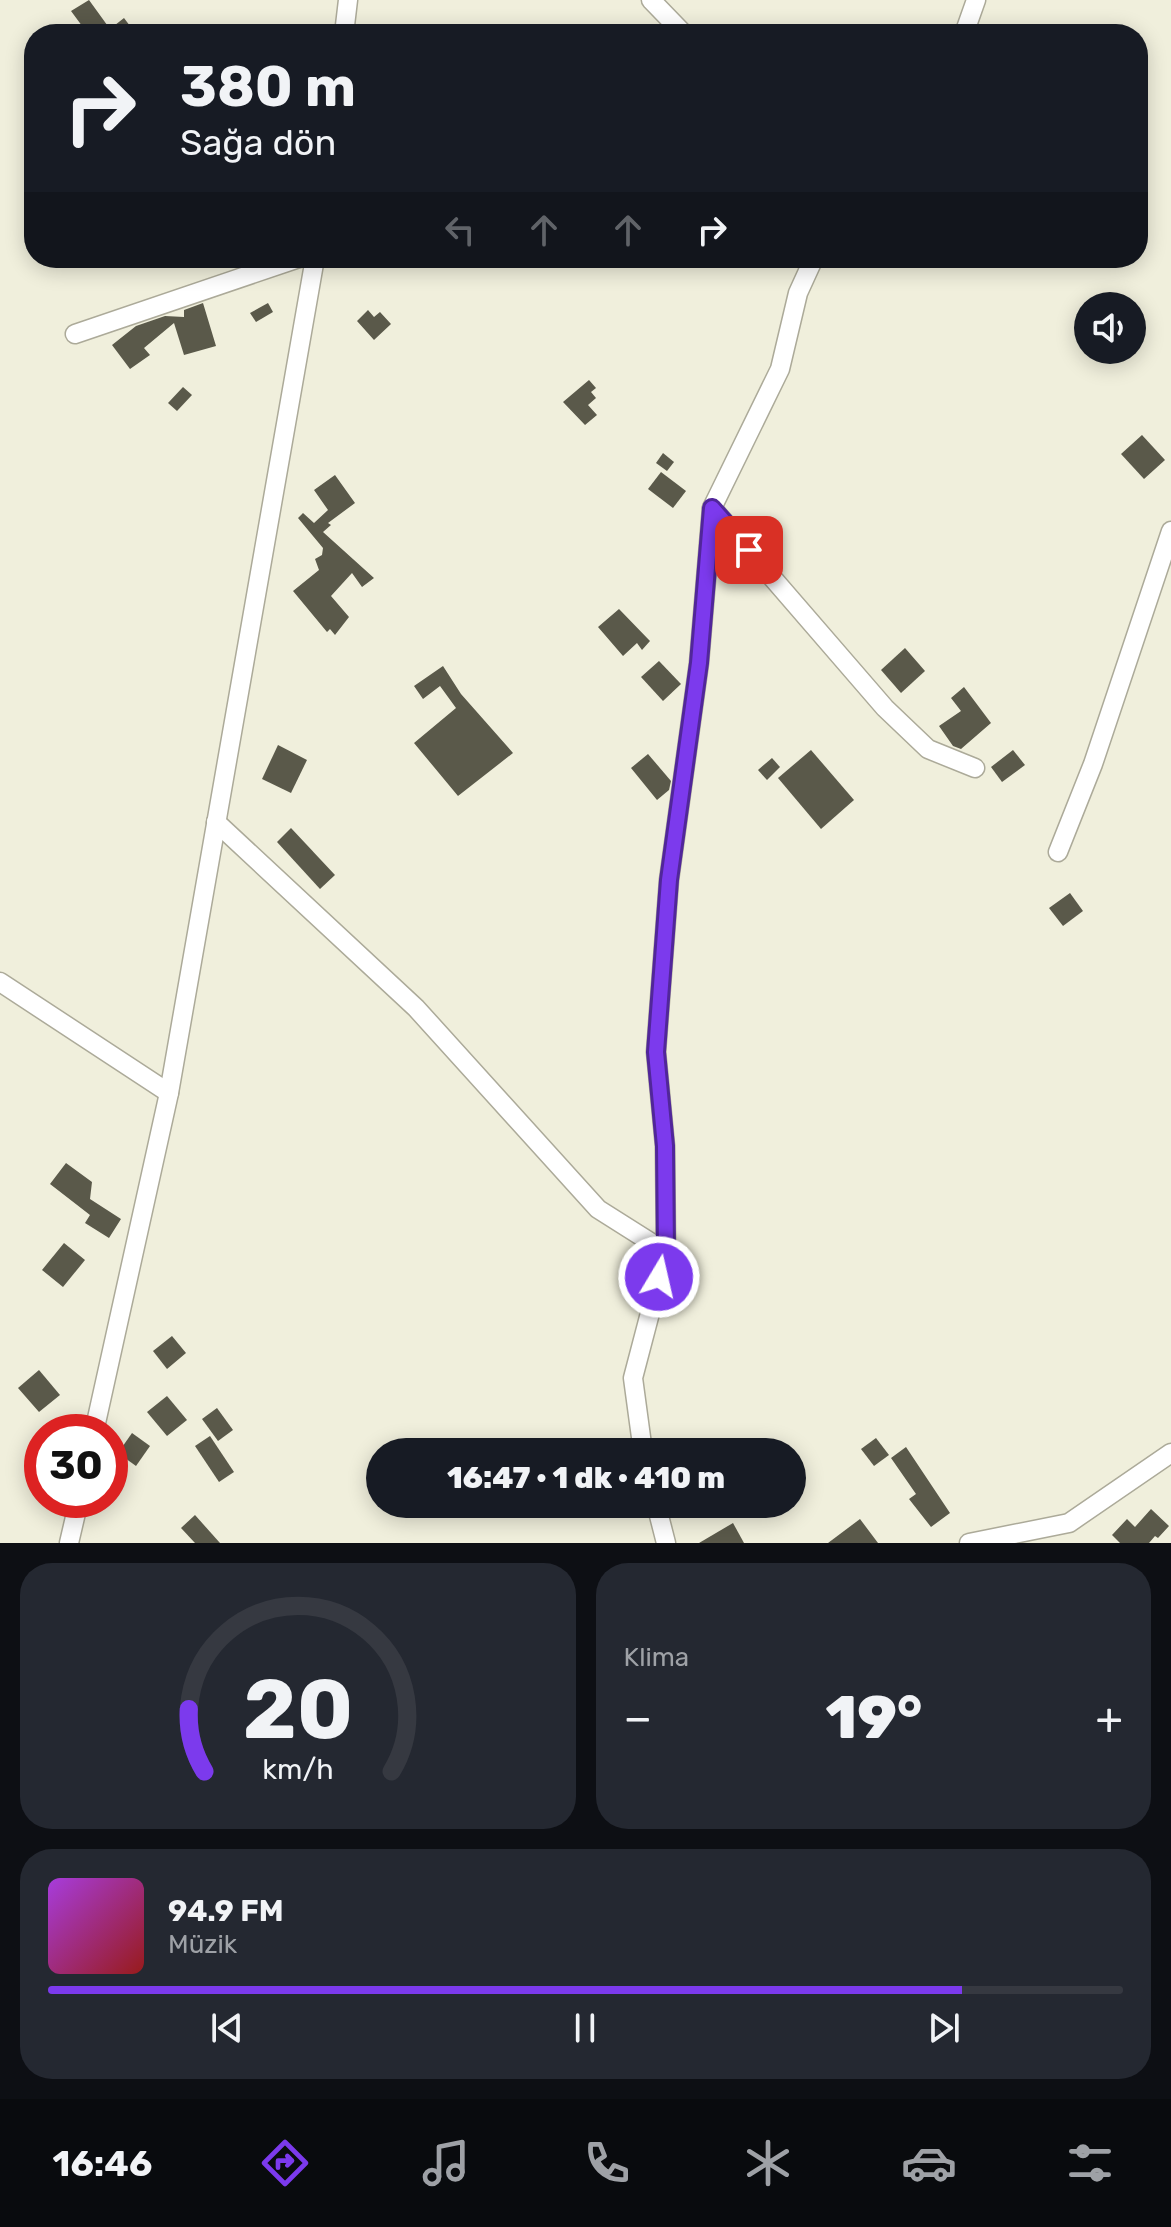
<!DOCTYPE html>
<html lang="tr">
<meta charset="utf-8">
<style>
:root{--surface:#171b24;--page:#242831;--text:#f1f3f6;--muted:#9ea1a6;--line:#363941;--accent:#7c3aed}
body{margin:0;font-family:Rubik,sans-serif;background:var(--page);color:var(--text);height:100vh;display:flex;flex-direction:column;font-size:30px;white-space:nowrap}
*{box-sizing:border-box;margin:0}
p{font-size:26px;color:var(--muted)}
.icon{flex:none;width:44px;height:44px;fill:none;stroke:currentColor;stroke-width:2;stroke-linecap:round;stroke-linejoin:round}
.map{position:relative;height:1543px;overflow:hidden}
.side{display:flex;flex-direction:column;gap:20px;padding:20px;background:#0d0f14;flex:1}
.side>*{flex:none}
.banner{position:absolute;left:24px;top:24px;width:1124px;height:244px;border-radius:32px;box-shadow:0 4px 20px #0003;background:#171b24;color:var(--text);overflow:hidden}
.buttons{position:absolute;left:1074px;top:292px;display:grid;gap:16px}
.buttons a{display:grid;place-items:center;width:72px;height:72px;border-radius:50%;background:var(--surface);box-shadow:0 4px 20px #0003;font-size:40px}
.speed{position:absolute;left:24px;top:1414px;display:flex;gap:16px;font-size:40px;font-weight:700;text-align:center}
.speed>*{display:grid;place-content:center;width:104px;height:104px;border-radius:50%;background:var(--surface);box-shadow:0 4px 20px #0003;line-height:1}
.speed .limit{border:12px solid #d22;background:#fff;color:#111}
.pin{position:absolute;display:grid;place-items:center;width:68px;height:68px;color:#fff;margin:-34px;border-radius:16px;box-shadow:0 4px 12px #0006}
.me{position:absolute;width:88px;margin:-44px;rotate:9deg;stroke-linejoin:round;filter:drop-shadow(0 0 6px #0008)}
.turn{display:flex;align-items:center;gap:28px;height:168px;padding:0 24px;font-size:36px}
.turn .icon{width:104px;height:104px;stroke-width:2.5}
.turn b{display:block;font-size:56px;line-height:68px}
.lanes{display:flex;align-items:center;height:76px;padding:0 24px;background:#0003;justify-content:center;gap:40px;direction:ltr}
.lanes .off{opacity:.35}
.big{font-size:60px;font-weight:800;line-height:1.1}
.side .tile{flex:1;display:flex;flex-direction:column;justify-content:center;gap:12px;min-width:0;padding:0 28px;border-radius:32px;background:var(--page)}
.side .dial{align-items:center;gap:0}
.dial svg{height:208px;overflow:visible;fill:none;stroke:var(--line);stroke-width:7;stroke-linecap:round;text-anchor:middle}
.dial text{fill:var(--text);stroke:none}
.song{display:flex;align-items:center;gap:24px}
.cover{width:96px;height:96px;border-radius:12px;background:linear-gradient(135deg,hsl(280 70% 55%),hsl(0 70% 35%))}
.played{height:8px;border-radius:4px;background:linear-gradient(90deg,var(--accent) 85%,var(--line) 85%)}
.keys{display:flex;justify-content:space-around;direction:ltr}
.heat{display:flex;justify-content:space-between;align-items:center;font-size:44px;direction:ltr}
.side .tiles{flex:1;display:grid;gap:20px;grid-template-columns:1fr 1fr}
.tile:last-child{grid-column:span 2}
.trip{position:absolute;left:366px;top:1438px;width:440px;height:80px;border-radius:40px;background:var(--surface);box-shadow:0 4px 20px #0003;font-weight:800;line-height:80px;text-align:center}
.tab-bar{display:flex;height:128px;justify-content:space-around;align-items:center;background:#090b0e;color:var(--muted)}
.tab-bar .icon{width:56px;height:56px}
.tab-bar .selected{color:var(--accent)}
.tab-bar b{font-size:36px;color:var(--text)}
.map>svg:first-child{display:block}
</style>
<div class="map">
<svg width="1171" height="1543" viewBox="0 0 1171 1543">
<rect width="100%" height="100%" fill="#f0efdc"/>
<g fill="#5a594a">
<polygon points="89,0 110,29 124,18 136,34 88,34 71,11"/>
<polygon points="203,303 216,346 184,355 174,323 144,348 150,355 130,369 112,345 136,326 165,316 184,317 184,310"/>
<polygon points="268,303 273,312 256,322 250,313"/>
<polygon points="368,310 374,317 380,312 391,324 374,340 357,321"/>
<polygon points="589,380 596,388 591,392 596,398 588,405 597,415 585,425 563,402"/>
<polygon points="183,387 192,395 177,411 168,403"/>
<polygon points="1142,435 1165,460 1144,479 1121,454"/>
<polygon points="663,453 674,462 667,471 656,463"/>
<polygon points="661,472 686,491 673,508 648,489"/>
<polygon points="335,475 355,503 328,523 331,525 323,532 374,578 362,587 352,573 331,596 349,617 335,635 330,629 327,632 293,591 319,570 315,559 322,555 323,548 298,518 303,513 314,523 328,510 314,490"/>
<polygon points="619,609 650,641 642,650 637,643 623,656 598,627"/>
<polygon points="905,648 925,671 901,693 881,670"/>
<polygon points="659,661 681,684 663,701 641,677"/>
<polygon points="443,666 461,694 513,753 458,796 414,743 456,708 440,686 423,699 414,686"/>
<polygon points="964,687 991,723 961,749 953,746 939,726 961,711 951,698"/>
<polygon points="278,745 307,760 291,793 262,779"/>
<polygon points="811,750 854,800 821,829 778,778"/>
<polygon points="1013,750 1025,765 1002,782 991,767"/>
<polygon points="648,754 671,781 669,790 657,800 631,768"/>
<polygon points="772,758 780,767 767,780 758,770"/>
<polygon points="291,828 335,875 320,889 277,842"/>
<polygon points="1070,893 1083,911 1063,926 1049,908"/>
<polygon points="66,1163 92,1182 90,1199 121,1219 109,1238 85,1223 90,1215 50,1184"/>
<polygon points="64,1243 85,1260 63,1287 42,1270"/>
<polygon points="172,1336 186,1353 167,1369 153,1351"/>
<polygon points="39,1370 60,1395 39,1412 18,1388"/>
<polygon points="167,1396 187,1420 167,1436 147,1412"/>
<polygon points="217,1408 233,1430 218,1441 202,1419"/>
<polygon points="132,1433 150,1446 136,1466 118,1453"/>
<polygon points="210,1436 234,1472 219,1482 195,1446"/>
<polygon points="876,1438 889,1455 874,1466 861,1449"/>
<polygon points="906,1447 950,1513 931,1527 909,1499 916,1494 891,1458"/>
<polygon points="1151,1509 1169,1526 1158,1538 1155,1536 1149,1543 1120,1543 1112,1535 1127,1519 1135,1527"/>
<polygon points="195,1515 220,1543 195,1543 181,1528"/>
<polygon points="860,1519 878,1543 828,1543"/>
<polygon points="733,1523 744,1543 699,1543"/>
</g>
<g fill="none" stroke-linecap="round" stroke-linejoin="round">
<g stroke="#acaa99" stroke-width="21">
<g id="minor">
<polyline points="651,0 684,34"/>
<polyline points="344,34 348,0"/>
<polyline points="964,34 976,0"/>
<polyline points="75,334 299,258"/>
<polyline points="712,508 885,708 928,749 975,768"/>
<polyline points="216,822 416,1008 598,1209 666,1252"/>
<polyline points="1058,852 1093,764 1171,531"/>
<polyline points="0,982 169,1093"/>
<polyline points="94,1432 169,1093 315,258"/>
<polyline points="643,1452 633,1378 666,1252 665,1146 656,1052 669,880 699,663 712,508 780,369 798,293 814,258"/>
<polyline points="656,1504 666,1543"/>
<polyline points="69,1543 79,1500"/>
<polyline points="969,1543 1069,1523 1171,1453"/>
</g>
</g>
<use href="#minor" stroke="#fff" stroke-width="18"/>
</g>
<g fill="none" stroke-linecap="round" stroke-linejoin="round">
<g stroke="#51269a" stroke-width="20">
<polyline id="route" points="659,1277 666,1252 665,1146 656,1052 669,880 699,663 712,508 749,550"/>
</g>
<use href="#route" stroke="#7c3aed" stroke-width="14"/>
</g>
</svg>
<div class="buttons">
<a><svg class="icon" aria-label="sound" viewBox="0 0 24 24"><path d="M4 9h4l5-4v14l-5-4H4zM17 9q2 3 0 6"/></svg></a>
</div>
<div class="speed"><div class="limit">30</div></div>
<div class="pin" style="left:749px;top:550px;background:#d93025"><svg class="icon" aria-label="arrive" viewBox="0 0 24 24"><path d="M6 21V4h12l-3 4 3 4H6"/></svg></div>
<svg class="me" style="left:659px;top:1277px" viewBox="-20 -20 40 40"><circle r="17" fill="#7c3aed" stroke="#fff" stroke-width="3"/><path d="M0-11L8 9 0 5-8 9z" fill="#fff"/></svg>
<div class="trip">16:47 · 1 dk · 410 m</div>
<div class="banner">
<div class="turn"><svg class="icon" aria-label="right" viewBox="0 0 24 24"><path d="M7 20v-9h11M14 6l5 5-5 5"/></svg><div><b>380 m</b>Sağa dön</div></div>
<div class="lanes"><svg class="icon off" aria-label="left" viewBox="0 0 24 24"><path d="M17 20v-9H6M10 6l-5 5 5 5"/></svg><svg class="icon off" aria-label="ahead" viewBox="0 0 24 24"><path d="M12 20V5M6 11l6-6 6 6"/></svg><svg class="icon off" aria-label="ahead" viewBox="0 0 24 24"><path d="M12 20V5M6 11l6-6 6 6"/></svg><svg class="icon" aria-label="right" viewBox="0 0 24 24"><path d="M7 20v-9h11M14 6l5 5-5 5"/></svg></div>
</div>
</div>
<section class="side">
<div class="tiles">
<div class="tile dial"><svg viewBox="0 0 100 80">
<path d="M14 69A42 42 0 1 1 86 69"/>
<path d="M14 69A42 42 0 0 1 8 45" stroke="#7c3aed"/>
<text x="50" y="56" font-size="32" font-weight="700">20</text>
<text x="50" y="72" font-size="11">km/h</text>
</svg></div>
<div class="tile"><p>Klima</p>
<div class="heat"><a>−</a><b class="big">19°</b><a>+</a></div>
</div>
<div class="tile">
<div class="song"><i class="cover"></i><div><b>94.9 FM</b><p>Müzik</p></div></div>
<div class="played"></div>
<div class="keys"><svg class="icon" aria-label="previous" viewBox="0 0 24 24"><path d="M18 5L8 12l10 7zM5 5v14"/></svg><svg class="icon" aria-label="pause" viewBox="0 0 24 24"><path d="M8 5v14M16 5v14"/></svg><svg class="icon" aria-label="next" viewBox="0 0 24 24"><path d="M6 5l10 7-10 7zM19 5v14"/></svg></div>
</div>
</div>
</section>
<nav class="tab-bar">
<b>16:46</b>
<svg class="icon selected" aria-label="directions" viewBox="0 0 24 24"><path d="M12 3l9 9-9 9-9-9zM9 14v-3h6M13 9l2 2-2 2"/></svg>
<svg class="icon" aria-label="music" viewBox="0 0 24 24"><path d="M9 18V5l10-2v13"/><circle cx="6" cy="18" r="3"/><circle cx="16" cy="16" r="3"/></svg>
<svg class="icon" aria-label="phone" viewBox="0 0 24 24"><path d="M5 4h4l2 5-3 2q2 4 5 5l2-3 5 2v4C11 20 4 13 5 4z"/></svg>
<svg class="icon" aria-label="climate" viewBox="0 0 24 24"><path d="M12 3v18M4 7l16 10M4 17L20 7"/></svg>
<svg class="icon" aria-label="car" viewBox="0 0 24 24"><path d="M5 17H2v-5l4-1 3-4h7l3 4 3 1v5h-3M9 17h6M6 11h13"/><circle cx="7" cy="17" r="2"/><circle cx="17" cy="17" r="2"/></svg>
<svg class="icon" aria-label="filters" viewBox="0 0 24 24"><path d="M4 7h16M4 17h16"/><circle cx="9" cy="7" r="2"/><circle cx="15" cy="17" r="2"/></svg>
</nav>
